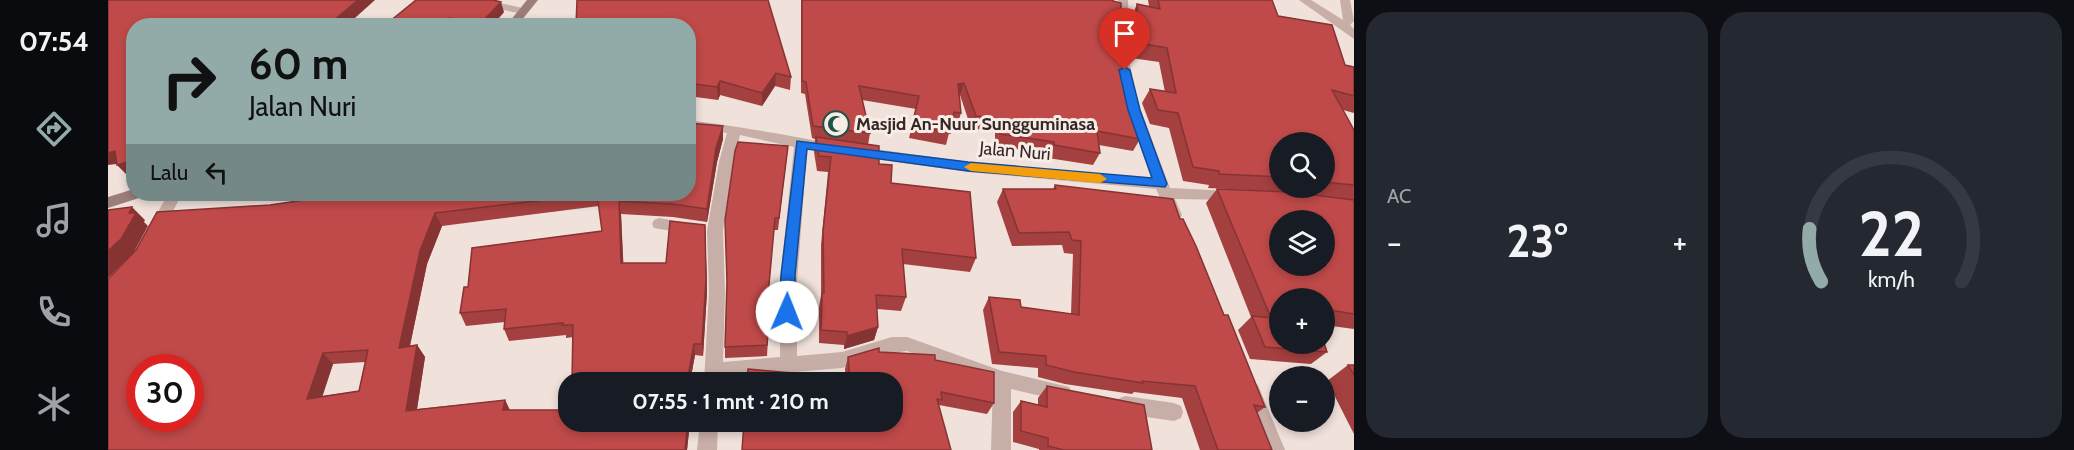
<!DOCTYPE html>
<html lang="id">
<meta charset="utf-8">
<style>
:root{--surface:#171b24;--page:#242831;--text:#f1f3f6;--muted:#9ea1a6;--line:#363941;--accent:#92aba9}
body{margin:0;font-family:Cabin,sans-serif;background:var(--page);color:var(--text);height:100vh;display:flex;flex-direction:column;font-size:22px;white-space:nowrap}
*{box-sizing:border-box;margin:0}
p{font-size:20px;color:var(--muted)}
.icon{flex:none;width:33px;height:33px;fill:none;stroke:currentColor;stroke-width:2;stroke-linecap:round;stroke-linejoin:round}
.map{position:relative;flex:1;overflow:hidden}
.panel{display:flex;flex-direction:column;gap:12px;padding:12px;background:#0d0f14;width:720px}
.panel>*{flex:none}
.banner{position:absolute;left:18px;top:18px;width:570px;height:183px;border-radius:24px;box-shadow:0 3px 9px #0003;background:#92aba9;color:#111;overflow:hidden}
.fabs{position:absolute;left:1161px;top:132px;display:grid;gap:12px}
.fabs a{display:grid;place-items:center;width:66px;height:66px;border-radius:50%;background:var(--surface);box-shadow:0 3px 9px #0003;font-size:30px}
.speed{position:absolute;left:18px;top:354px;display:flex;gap:12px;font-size:30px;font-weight:700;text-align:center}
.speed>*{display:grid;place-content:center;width:78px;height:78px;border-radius:50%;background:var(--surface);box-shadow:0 3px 9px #0003;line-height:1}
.speed .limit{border:9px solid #d22;background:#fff;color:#111}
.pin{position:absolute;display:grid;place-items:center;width:51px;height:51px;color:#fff;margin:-62px -26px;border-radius:50% 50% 50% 0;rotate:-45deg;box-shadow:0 0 6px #0007}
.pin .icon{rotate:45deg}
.me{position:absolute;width:66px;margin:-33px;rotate:1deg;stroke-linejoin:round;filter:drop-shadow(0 0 4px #0008)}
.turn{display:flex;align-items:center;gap:21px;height:126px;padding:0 24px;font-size:27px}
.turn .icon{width:78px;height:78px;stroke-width:2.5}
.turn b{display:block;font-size:42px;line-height:51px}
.then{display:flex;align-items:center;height:57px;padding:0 24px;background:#0003;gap:12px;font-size:22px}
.big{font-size:45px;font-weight:700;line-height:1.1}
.panel .widget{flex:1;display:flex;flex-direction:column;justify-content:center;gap:9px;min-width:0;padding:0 21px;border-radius:24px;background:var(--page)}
.panel .dial{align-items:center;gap:0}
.dial svg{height:156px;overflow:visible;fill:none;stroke:var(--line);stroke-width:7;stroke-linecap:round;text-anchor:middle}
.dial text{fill:var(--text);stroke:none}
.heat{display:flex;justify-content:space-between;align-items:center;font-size:33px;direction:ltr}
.panel .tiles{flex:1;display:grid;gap:12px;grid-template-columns:repeat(2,1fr)}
.trip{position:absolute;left:450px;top:372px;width:345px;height:60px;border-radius:24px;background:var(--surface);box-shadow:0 3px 9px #0003;font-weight:700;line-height:60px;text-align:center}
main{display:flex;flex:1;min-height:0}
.dock{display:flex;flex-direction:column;width:108px;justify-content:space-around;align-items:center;background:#090b0e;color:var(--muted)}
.dock .icon{width:42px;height:42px}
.dock .on{color:var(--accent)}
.dock b{font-size:27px;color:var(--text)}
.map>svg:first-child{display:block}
</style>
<main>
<nav class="dock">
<b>07:54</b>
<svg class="icon on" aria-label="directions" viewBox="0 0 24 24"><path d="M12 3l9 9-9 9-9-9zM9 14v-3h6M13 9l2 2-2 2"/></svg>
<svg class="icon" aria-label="music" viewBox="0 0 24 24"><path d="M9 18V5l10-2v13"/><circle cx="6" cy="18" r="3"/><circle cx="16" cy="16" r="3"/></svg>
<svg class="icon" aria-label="phone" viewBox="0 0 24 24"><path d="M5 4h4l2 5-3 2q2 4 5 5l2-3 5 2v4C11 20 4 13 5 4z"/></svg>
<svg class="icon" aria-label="climate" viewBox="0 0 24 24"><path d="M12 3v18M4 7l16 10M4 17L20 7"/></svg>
</nav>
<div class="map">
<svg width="1246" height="450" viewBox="0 0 1246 450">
<rect width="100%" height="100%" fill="#f0e1da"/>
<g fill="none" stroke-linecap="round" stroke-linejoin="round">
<g fill="#c7aea7" fill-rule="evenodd">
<polygon points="357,0 378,0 419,9 420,11 415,14 362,3"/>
<polygon points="1010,0 1020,0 1021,58 1024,77 1018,81 1012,77 1009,58"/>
<polygon points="1191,0 1203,0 1235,20 1232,0 1242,0 1246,21 1242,25 1246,29 1246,39"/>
<polygon points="1024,99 1030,103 1062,188 1123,191 1128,192 1130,196 1128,200 1067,199 1074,215 1072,219 1062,219 1048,189 860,172 752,157 745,152 752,147 860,162 1044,178 1018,103"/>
<path d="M580 120C599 122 726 141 732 148L725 153 699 149 689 282V356L734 352 784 337H799L894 371 961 387 964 393 961 399 955 401 903 389V450H883L885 384 799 351 784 353 734 368 614 378V382H596L601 292 599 231 611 162 619 133 580 128ZM632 135 686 147 672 282V357L615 362 617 292 615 231 625 162Z"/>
<polygon points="60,194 74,194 54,232 44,232 41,228"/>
<polygon points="551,218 585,224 588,228 585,232 580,234 546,228 544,224 546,220"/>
<polygon points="1144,383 1150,385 1177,450 1157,450 1135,391 1138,385"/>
<polygon points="1017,396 1066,403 1073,406 1075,412 1073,418 1066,421 1017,414 1010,411 1008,405 1010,399"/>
<polygon points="592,422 610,422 609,450 589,450"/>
</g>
<g fill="#9b7d79" fill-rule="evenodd">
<polygon points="419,0 430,0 409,26 398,26"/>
<polygon points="26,189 26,194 33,194 31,198 0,208 0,197"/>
</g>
</g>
<g fill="#a4403f" fill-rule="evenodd">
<polygon points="693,0 1005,0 1020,88 1032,139 1025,151 991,145 992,153 985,165 940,158 940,154 887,146 887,132 863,128 852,95 853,113 849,126 843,125 838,145 801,138 808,109 754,100 762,133 760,145 783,183 868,258 862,272 795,264 798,297 793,311 769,309 770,327 766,340 736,349 736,345 711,343 711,307 713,295 713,245 720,172 709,171 706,152 707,139 704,138 697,94 693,93"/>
<path d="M1040 0H1164L1170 16 1237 65 1246 67V113L1235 110 1246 130V329L1216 325V298H1172L1219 352 1203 364 1142 359 1130 330 1143 317 1098 203 1109 189 1141 190 1100 188 1101 185 1075 181 1061 128 1042 124 1034 103 1042 89 1057 92 1051 62 1023 58V18L1029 4 1041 6ZM1172 142H1216V188H1172Z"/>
<polygon points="396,12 384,26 276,26"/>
<polygon points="580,26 683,77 682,90 667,86 654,106 612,95 610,100 580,96"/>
<path d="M580 123 615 126V139L609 162 599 222 565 217 513 214 515 263H558L562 221 597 225 599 292 595 356 587 355 582 382H460V422H582L579 450H0V279L28 250 49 212 162 205 196 200V194H580ZM491 206 494 231 364 248 360 287H356L352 313 358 326 397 322 396 329 401 341 458 335V338L465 337 464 381H458L457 410H402L397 400 309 409 317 357 309 345 302 346 319 264 334 226ZM257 362 251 391 214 396 225 364ZM32 368H82V418H32Z"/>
<polygon points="680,146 670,230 666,230 659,307 656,323 661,323 659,356 617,358 617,347"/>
<polygon points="947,185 1072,219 1116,315 1157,407 1149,413 1164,450 1092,450 1074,398 1026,392 1024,394 957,384 930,377 930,368 884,364 875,310 881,297 913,307 963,314 965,254 956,253 954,245 904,246 889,202 895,189 945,189"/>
<polygon points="771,352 827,360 886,403 879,414 831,405 830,406 843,450 740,425 740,422 784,422 784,382 738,382 737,369 740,357"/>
<polygon points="1240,365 1246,365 1246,434 1219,381"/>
<polygon points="939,386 1043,445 1044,450 931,450 931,449 905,442 905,412 913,401 930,405 930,398"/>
</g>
<g fill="#863433">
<polygon points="250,0 267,0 238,26 219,26"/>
<polygon points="393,2 396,12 384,26 373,26 372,24"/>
<polygon points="342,18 344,26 337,26"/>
<polygon points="668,73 667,86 654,106 654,93"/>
<polygon points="612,81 612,95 610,100 609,87"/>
<polygon points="856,83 852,95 850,84"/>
<polygon points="615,126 615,139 609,162 599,222 599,209 608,148"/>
<polygon points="7,151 26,160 26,174 20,176 9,165 17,163 0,165 0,153"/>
<polygon points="511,201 513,214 516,276 513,263"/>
<polygon points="24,207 37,220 36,222 40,226 26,252 0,278 0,251"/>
<polygon points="327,213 334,226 319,264 299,359 291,348 312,251"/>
<polygon points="667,218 659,307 654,334 655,323"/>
<polygon points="597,225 599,292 595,356 594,344"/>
<polygon points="770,327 766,340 736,349 739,336"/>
<polygon points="586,344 587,355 582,382 579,382"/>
<polygon points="309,345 317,357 307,422 298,411"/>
<polygon points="215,353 225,364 210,410 199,399"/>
<polygon points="397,400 402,411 395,410"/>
<polygon points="580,422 582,422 579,450 577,450"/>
</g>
<g fill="#bf4a49" stroke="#863433" stroke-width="1.5" fill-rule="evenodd">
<polygon points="0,0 250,0 219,26 26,26 26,160 9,165 7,151 0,153"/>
<polygon points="308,0 385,0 393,2 372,24 342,18 337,26 276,26"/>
<polygon points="469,0 660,0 683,77 668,73 654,93 612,81 609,87 580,83 580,26 468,26"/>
<polygon points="694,0 1005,0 1005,1 1013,3 1012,43 1020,88 1030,108 1032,139 989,131 992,153 946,145 946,142 892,134 892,119 868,116 856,83 850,84 853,113 846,112 842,133 804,125 811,96 751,86 762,133 705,126 698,82 694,81"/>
<polygon points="1050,0 1164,0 1170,16 1224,25 1237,65 1246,67 1246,96 1224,90 1246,130 1246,185 1216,182 1216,142 1172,142 1172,177 1111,174 1111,171 1085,167 1070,113 1050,110 1042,89 1068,93 1059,48 1031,43 1029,4 1052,9"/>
<path d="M580 123 615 126 608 148 599 209 564 204 511 201 513 263H558L562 221 597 225 598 279 594 344H586L579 382H460V422H580L577 450H0V279L28 250 49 212 162 205 196 200V194H487L327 213 312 251 291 348 309 345 298 411 397 400 395 410H457L458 381H464L465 325H454L455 323 396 329 398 309 352 313 356 287H360L364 248 494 231 489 194H580ZM260 350 251 391 199 399 215 353ZM32 368H82V418H32Z"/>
<polygon points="708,137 771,146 771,164 784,165 783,183 862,192 868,258 794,249 798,297 768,295 770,327 739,336 739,332 713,330 714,293 716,293 715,231 723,157 711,156"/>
<polygon points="630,142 680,146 671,218 667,218 660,296 655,323 661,323 659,345 617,347 619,281 617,220 627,151"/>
<polygon points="947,185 1065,199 1072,219 1075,219 1088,246 1116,315 1120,315 1157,407 1146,405 1164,450 1110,450 1087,386 1034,381 1035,383 966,372 938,365 938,356 891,352 881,297 912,300 913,307 971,315 973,241 964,240 961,232 911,233 895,189 948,189"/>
<path d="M1109 189 1181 192 1246 200V314L1216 309V298H1172V344L1216 343 1219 352 1157 347 1144 316 1163 318ZM1172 220H1216V266H1172Z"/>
<polygon points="24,207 21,213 28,213 13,239 0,251 0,210"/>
<polygon points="771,348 771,352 827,355 827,360 886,372 886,403 833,392 834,400 829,399 843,450 634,450 636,422 702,422 744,426 744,422 784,422 784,382 742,382 740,357"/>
<polygon points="1240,365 1246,365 1246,375"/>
<polygon points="640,369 695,374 695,382 639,382"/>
<polygon points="939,386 1036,405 1044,450 956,450 940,446 940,438 913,431 913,401 939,407"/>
</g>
<polygon fill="#1a73e8" stroke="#114b97" stroke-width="1.5" points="1017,67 1022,70 1032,110 1059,184 1057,187 860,171 699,149 687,275 687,312 684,317 679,318 674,317 671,312 673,275 689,141 860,162 1044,178 1020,110 1011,70"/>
<polygon fill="#f59e0b" points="863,163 992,174 999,179 992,183 863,171 856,167"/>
<defs>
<g id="mosque-ring" transform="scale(1.35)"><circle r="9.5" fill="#f8ece6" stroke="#1f534a" stroke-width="1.5"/><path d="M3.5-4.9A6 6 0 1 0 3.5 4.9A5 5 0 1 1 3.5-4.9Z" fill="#1f534a"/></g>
</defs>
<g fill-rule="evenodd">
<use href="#mosque-ring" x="728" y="124"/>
</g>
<g text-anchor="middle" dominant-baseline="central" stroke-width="6" stroke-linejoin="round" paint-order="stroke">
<g font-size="18" font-weight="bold" fill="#342827" stroke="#f8ece6" text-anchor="start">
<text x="748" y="124">Masjid An-Nuur Sungguminasa</text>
</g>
<g font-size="18" fill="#342827" stroke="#f8ece6">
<text transform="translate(907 151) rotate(5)">Jalan Nuri</text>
</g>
</g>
</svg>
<div class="fabs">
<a><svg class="icon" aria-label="search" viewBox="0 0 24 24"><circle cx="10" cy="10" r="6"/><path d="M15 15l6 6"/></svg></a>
<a><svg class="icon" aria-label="layers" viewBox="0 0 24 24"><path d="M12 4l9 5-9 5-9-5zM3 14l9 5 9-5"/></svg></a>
<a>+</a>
<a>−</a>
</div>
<div class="speed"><div class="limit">30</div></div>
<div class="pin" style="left:1017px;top:70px;background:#d93025"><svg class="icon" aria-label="arrive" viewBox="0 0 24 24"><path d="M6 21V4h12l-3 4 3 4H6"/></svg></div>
<svg class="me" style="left:679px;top:312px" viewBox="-20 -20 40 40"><circle r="19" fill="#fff"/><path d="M0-13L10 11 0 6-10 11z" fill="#1a73e8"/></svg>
<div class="trip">07:55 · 1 mnt · 210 m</div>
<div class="banner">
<div class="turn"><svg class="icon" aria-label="right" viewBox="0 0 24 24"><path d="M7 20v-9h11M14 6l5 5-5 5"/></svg><div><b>60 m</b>Jalan Nuri</div></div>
<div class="then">Lalu<svg class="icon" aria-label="left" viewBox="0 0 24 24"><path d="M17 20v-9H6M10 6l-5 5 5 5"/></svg></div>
</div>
</div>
<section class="panel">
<div class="tiles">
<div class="widget"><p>AC</p>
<div class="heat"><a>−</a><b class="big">23°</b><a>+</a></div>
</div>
<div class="widget dial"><svg viewBox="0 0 100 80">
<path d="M14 69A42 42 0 1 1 86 69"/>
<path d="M14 69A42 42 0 0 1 8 42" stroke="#92aba9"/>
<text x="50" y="56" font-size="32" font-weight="700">22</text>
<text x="50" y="72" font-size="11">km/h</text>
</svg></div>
</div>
</section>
</main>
